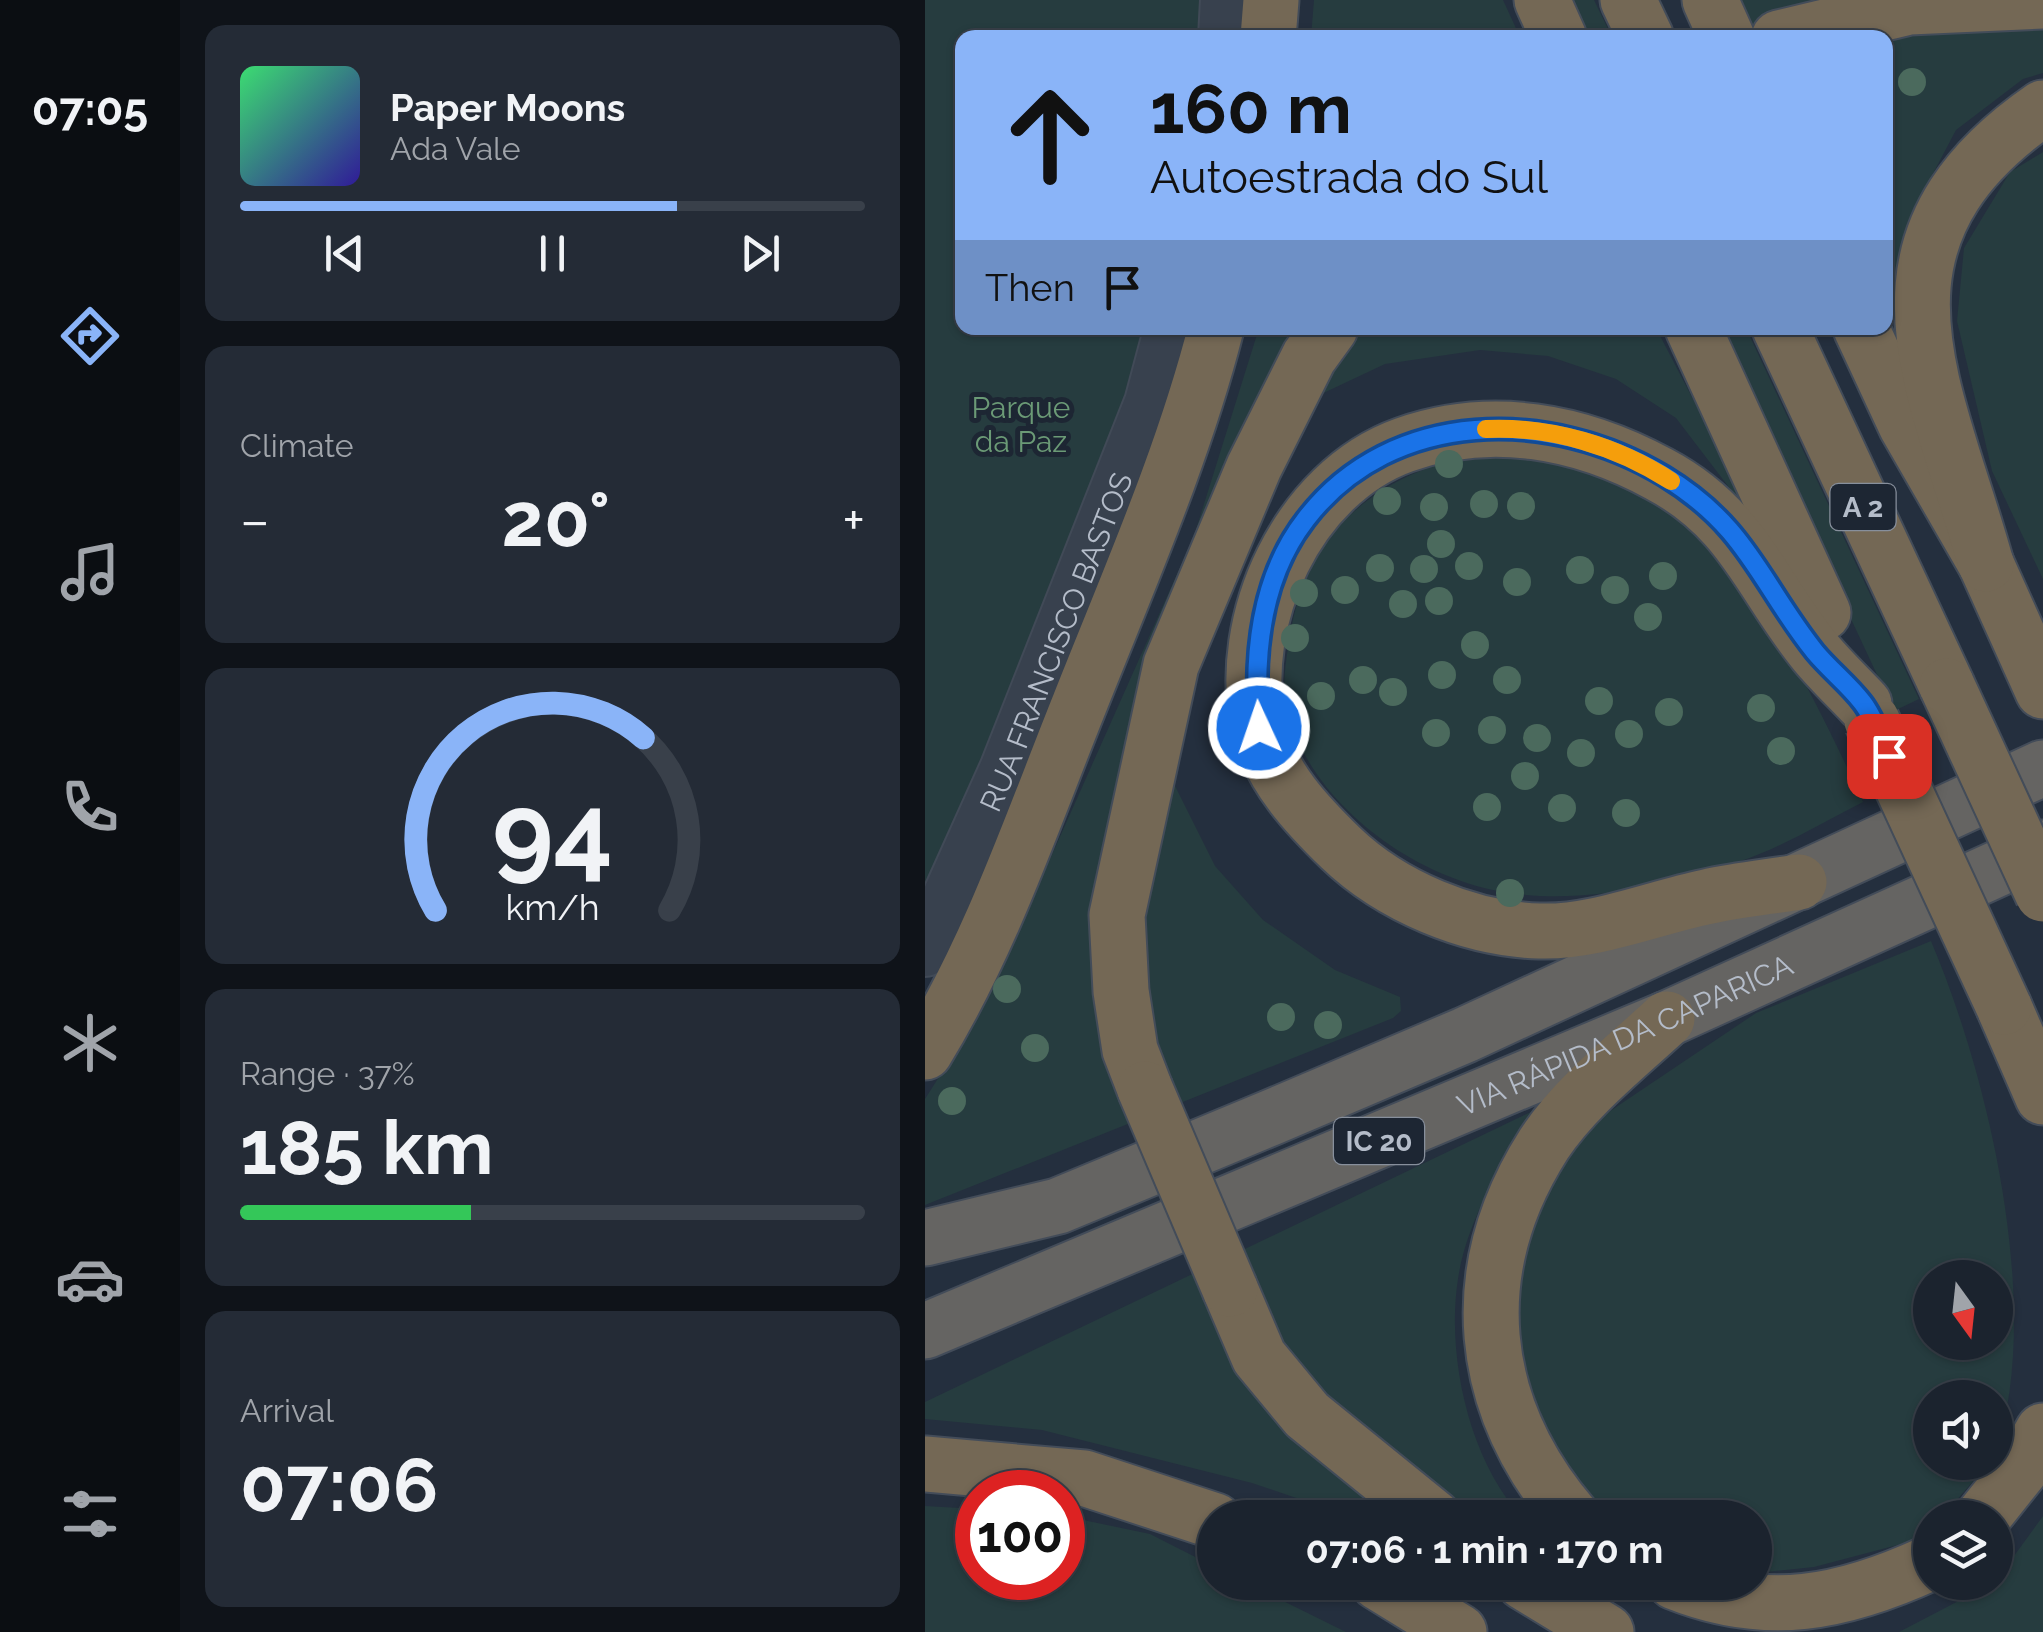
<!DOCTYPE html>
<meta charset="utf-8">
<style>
:root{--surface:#1b232e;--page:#242b36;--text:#f1f3f6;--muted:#a0a4aa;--line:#39404a;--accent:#8ab4f8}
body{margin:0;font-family:Raleway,sans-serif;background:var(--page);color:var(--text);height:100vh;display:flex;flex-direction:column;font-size:38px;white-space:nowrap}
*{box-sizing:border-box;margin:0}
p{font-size:32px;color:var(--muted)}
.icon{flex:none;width:55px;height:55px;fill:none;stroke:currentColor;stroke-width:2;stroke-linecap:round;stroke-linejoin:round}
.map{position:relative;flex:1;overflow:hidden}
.sheet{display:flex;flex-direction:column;gap:25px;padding:25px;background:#0f1319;width:745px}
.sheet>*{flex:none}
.guide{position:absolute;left:30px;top:30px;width:938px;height:305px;border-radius:20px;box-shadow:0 2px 8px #0004,0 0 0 2px var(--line);background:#8ab4f8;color:#111;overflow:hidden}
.needle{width:65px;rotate:165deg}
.buttons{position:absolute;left:988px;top:1260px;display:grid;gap:20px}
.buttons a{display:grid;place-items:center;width:100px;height:100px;border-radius:50%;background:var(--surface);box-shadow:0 2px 8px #0004,0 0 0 2px var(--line);font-size:50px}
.speed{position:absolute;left:30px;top:1470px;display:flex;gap:20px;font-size:50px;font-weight:700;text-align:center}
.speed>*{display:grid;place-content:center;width:130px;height:130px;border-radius:50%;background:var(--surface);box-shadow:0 2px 8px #0004,0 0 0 2px var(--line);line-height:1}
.speed .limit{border:15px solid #d22;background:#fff;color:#111}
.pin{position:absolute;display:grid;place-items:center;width:85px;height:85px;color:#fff;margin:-42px;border-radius:20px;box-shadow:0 5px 15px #0006}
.me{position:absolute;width:110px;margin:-55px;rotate:357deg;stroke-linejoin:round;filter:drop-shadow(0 0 8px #0008)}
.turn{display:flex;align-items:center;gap:35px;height:210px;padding:0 30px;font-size:45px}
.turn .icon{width:130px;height:130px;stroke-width:2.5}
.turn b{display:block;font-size:70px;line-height:85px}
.then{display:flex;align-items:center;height:95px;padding:0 30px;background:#0003;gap:20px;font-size:38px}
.big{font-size:75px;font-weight:700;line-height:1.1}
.sheet .tile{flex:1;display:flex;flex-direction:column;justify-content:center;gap:15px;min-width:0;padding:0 35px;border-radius:20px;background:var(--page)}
.sheet .dial{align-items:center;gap:0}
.dial svg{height:260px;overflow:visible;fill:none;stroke:var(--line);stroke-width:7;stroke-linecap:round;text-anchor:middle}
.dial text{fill:var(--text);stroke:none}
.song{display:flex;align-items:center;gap:30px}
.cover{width:120px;height:120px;border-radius:15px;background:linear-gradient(135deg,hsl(140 70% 55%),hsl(250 70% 35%))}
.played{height:10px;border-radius:5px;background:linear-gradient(90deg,var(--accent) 70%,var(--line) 70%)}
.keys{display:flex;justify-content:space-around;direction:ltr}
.heat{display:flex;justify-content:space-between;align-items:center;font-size:55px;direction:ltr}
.charge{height:15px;border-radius:8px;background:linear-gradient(90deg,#34c759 37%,var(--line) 0)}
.trip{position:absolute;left:272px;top:1500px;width:575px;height:100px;border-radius:50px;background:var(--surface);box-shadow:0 2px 8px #0004,0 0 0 2px var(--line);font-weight:700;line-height:100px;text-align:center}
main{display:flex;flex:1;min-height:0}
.dock{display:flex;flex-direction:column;width:180px;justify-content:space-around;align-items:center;background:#0b0e12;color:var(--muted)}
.dock .icon{width:70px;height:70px}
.dock .on{color:var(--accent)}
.dock b{font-size:45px;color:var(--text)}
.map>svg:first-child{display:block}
</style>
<main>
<nav class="dock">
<b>07:05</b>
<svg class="icon on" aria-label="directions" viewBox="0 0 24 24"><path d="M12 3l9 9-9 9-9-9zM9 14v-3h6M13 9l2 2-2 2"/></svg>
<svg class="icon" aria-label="music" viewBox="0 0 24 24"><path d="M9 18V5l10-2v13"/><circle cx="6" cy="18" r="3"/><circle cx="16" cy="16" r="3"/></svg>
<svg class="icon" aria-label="phone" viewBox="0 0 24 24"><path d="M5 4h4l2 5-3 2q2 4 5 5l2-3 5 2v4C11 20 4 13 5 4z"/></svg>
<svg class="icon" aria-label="climate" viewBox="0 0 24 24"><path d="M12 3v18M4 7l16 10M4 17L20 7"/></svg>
<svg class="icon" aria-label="car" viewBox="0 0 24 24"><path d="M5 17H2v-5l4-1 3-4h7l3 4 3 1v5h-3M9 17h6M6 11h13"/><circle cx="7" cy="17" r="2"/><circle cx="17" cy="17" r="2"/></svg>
<svg class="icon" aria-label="filters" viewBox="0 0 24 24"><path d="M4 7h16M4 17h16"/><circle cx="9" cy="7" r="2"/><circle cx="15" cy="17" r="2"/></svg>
</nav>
<section class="sheet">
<div class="tile">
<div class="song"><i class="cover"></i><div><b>Paper Moons</b><p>Ada Vale</p></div></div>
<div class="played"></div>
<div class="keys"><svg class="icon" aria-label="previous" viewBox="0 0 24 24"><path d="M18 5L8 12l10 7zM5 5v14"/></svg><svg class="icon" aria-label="pause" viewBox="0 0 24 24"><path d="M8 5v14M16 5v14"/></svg><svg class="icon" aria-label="next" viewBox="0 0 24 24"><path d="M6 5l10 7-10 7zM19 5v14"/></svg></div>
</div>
<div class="tile"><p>Climate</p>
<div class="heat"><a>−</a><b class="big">20°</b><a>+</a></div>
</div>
<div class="tile dial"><svg viewBox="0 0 100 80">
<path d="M14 69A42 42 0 1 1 86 69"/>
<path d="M14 69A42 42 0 0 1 78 16" stroke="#8ab4f8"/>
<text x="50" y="56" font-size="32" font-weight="700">94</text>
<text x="50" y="72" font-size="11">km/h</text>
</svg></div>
<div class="tile"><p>Range · 37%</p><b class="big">185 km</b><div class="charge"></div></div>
<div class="tile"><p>Arrival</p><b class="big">07:06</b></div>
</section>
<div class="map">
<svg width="1118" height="1632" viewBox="0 0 1118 1632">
<rect width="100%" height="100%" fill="#242f3e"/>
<g fill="#263c3f" fill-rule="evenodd">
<polygon points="0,0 279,0 278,37 38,38 38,328 226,328 200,415 0,918"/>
<polygon points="389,0 578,0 595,37 386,37"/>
<polygon points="638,0 669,0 687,37 655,37"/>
<polygon points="816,0 1118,0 1118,73 1098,79 1031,130 993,202 969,317 960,299 960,38 834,37"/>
<polygon points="1118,152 1118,579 1067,471 1032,321 1039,248 1085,172"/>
<polygon points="334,328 731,328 835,528 751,418 691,379 623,356 555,350 460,364 373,405 320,450 247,780 290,866 338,920 410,970 475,997 476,1011 468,1018 0,1205 0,1099 47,1025 84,951 269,536"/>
<polygon points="790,328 821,328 994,699 969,711"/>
<path d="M573 452C634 465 710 474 760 517 835 583 897 712 938 802 898 822 858 847 816 861 745 885 660 904 585 893 492 880 387 806 362 711 356 687 361 660 365 636 382 525 464 464 573 452Z"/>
<path d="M1006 941C1067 1085 1118 1314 1070 1455V1398H1005V1462L1064 1463 1017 1517 1005 1518V1531L999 1538 889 1567 830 1573V1518L681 1517 665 1506 620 1438 591 1370 584 1296 604 1230 654 1132 831 1013ZM1005 1278H1070V1342H1005Z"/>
<path d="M608 1111C578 1163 542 1219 533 1279 521 1355 544 1461 597 1517H427L327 1483 117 1430 0 1419V1402Z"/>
<polygon points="0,1506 52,1509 52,1578 138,1578 139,1516 225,1534 290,1567 290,1582 322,1583 421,1632 0,1632"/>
<polygon points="1118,1516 1118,1632 974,1632 1070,1582"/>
</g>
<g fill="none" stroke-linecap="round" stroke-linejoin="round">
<g stroke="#414a57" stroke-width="56">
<g id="tertiary">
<polyline points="300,38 302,0"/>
<path id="s1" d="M0 950 81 770 226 403 246 328"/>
</g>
</g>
<g stroke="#434c59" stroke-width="59">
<g id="trunk">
<polyline points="0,1238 133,1206 345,1118 540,1035 1118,768"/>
<path id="s2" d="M0 1331 742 1019 1118 848"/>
</g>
</g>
<g stroke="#434c59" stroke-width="59">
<g id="motorway">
<polyline points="617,0 634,38"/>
<polyline points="703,0 721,38"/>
<polyline points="785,0 802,38"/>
<polyline points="343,38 346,0"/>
<polyline points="854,38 984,7 1118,1"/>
<polyline points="768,328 898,613"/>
<polyline points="855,328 1022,686"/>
<polyline points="936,328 981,425 1061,564 1118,691"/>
<path d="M1061 564C1010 382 924 242 1118 108"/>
<path d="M874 882C843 887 812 890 781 897 728 908 669 933 614 931 544 929 466 896 416 848 382 815 345 776 334 728 310 620 373 483 479 445 566 414 655 431 734 474 819 519 836 586 891 653 906 671 923 687 939 704"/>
<polyline points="1079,1007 1118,1097"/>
<path d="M0 1052C66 944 107 822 154 705 203 581 258 457 291 328"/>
<polyline points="220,1089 205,1050 196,991 192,915 246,665 329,467 384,357 405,328"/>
<polyline points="305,1289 334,1357 382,1415 509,1518"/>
<polyline points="0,1464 159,1478 290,1521"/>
<path d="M648 1518C552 1406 538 1271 619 1144 650 1097 701 1057 742 1019"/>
<polyline points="1057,1518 1096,1469 1118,1431"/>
<polyline points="453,1582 534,1632"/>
<polyline points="599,1582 681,1632"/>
<path d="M750 1582C842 1619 918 1603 1005 1563"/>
</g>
</g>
<use href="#tertiary" stroke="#38414e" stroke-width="52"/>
<use href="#trunk" stroke="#656462" stroke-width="55"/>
<use href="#motorway" stroke="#746855" stroke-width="55"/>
<g stroke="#434c59" stroke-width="59" stroke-linecap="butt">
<g id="motorway-bridge">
<polyline points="1022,686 1118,894"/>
<polyline points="947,721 1079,1007"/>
<polyline points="220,1089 305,1289"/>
</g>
</g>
<use href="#motorway-bridge" stroke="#746855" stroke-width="55"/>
</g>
<g fill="#4b6a5d">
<circle cx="987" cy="82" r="14"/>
<circle cx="524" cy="464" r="14"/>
<circle cx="462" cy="501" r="14"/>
<circle cx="559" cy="504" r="14"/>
<circle cx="596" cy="506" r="14"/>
<circle cx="509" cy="507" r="14"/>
<circle cx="516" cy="544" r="14"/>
<circle cx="544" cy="566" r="14"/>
<circle cx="455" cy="568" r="14"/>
<circle cx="499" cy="569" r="14"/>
<circle cx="655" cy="570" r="14"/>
<circle cx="738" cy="576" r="14"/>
<circle cx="592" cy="582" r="14"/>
<circle cx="420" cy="590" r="14"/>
<circle cx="690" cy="590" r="14"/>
<circle cx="379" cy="593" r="14"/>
<circle cx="514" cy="601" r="14"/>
<circle cx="478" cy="604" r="14"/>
<circle cx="723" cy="617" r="14"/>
<circle cx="370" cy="638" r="14"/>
<circle cx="550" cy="645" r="14"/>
<circle cx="517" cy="675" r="14"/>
<circle cx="438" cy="680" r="14"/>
<circle cx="582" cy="680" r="14"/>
<circle cx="468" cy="692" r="14"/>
<circle cx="396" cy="696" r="14"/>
<circle cx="674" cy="701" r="14"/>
<circle cx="836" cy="708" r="14"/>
<circle cx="744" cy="712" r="14"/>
<circle cx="567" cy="730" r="14"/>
<circle cx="511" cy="733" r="14"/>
<circle cx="704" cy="734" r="14"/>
<circle cx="612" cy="738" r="14"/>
<circle cx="856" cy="751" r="14"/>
<circle cx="656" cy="753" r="14"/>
<circle cx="600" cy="776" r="14"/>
<circle cx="562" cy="807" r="14"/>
<circle cx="637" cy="808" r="14"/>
<circle cx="701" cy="813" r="14"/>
<circle cx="585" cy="893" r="14"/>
<circle cx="82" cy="989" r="14"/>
<circle cx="356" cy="1017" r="14"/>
<circle cx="403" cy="1025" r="14"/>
<circle cx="110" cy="1048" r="14"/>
<circle cx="27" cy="1101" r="14"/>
</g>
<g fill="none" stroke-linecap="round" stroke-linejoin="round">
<g stroke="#114b97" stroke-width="25">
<path id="route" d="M334 728C328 656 335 578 381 519 467 407 627 408 739 476 823 527 835 583 890 652 905 670 923 684 937 702 949 717 956 739 964 756"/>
</g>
<use href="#route" stroke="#1a73e8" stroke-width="18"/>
<path stroke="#f59e0b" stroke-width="18" d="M561 429C626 426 692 446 746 481"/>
</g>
<g text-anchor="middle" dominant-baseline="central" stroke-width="10" stroke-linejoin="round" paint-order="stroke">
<g fill="#1d2633" stroke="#878f9c" stroke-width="2.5">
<rect x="905.5" y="484" width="65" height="46" rx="8"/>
<rect x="409" y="1118" width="90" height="46" rx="8"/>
</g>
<g font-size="28" font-weight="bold" fill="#b4bcc9">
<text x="938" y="507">A 2</text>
<text x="454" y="1141">IC 20</text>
</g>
<g font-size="30" fill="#6b9a76" stroke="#1d2633">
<text x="96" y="407">Parque<tspan x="96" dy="34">da Paz</tspan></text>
</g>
<g font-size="30" fill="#b4bcc9" stroke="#1d2633">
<text stroke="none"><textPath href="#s1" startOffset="335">RUA FRANCISCO BASTOS</textPath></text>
<text stroke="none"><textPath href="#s2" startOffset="760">VIA RÁPIDA DA CAPARICA</textPath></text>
</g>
</g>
</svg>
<div class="buttons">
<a><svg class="needle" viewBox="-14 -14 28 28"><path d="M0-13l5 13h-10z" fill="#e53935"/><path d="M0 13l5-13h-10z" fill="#a0a4aa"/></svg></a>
<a><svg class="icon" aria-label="sound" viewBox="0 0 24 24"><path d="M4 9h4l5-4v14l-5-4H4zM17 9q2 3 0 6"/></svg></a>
<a><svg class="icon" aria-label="layers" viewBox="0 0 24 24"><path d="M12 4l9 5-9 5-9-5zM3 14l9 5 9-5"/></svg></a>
</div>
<div class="speed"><div class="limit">100</div></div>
<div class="pin" style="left:964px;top:756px;background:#d93025"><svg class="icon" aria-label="arrive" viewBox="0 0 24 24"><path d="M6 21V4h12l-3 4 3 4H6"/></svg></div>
<svg class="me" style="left:334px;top:728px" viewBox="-20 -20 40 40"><circle r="17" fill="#1a73e8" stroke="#fff" stroke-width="3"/><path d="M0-11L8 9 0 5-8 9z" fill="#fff"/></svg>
<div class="trip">07:06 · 1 min · 170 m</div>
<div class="guide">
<div class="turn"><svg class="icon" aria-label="ahead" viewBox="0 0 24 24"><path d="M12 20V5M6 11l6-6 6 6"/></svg><div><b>160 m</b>Autoestrada do Sul</div></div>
<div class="then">Then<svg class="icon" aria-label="arrive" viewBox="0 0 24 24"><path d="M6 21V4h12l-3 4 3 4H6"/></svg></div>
</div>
</div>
</main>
